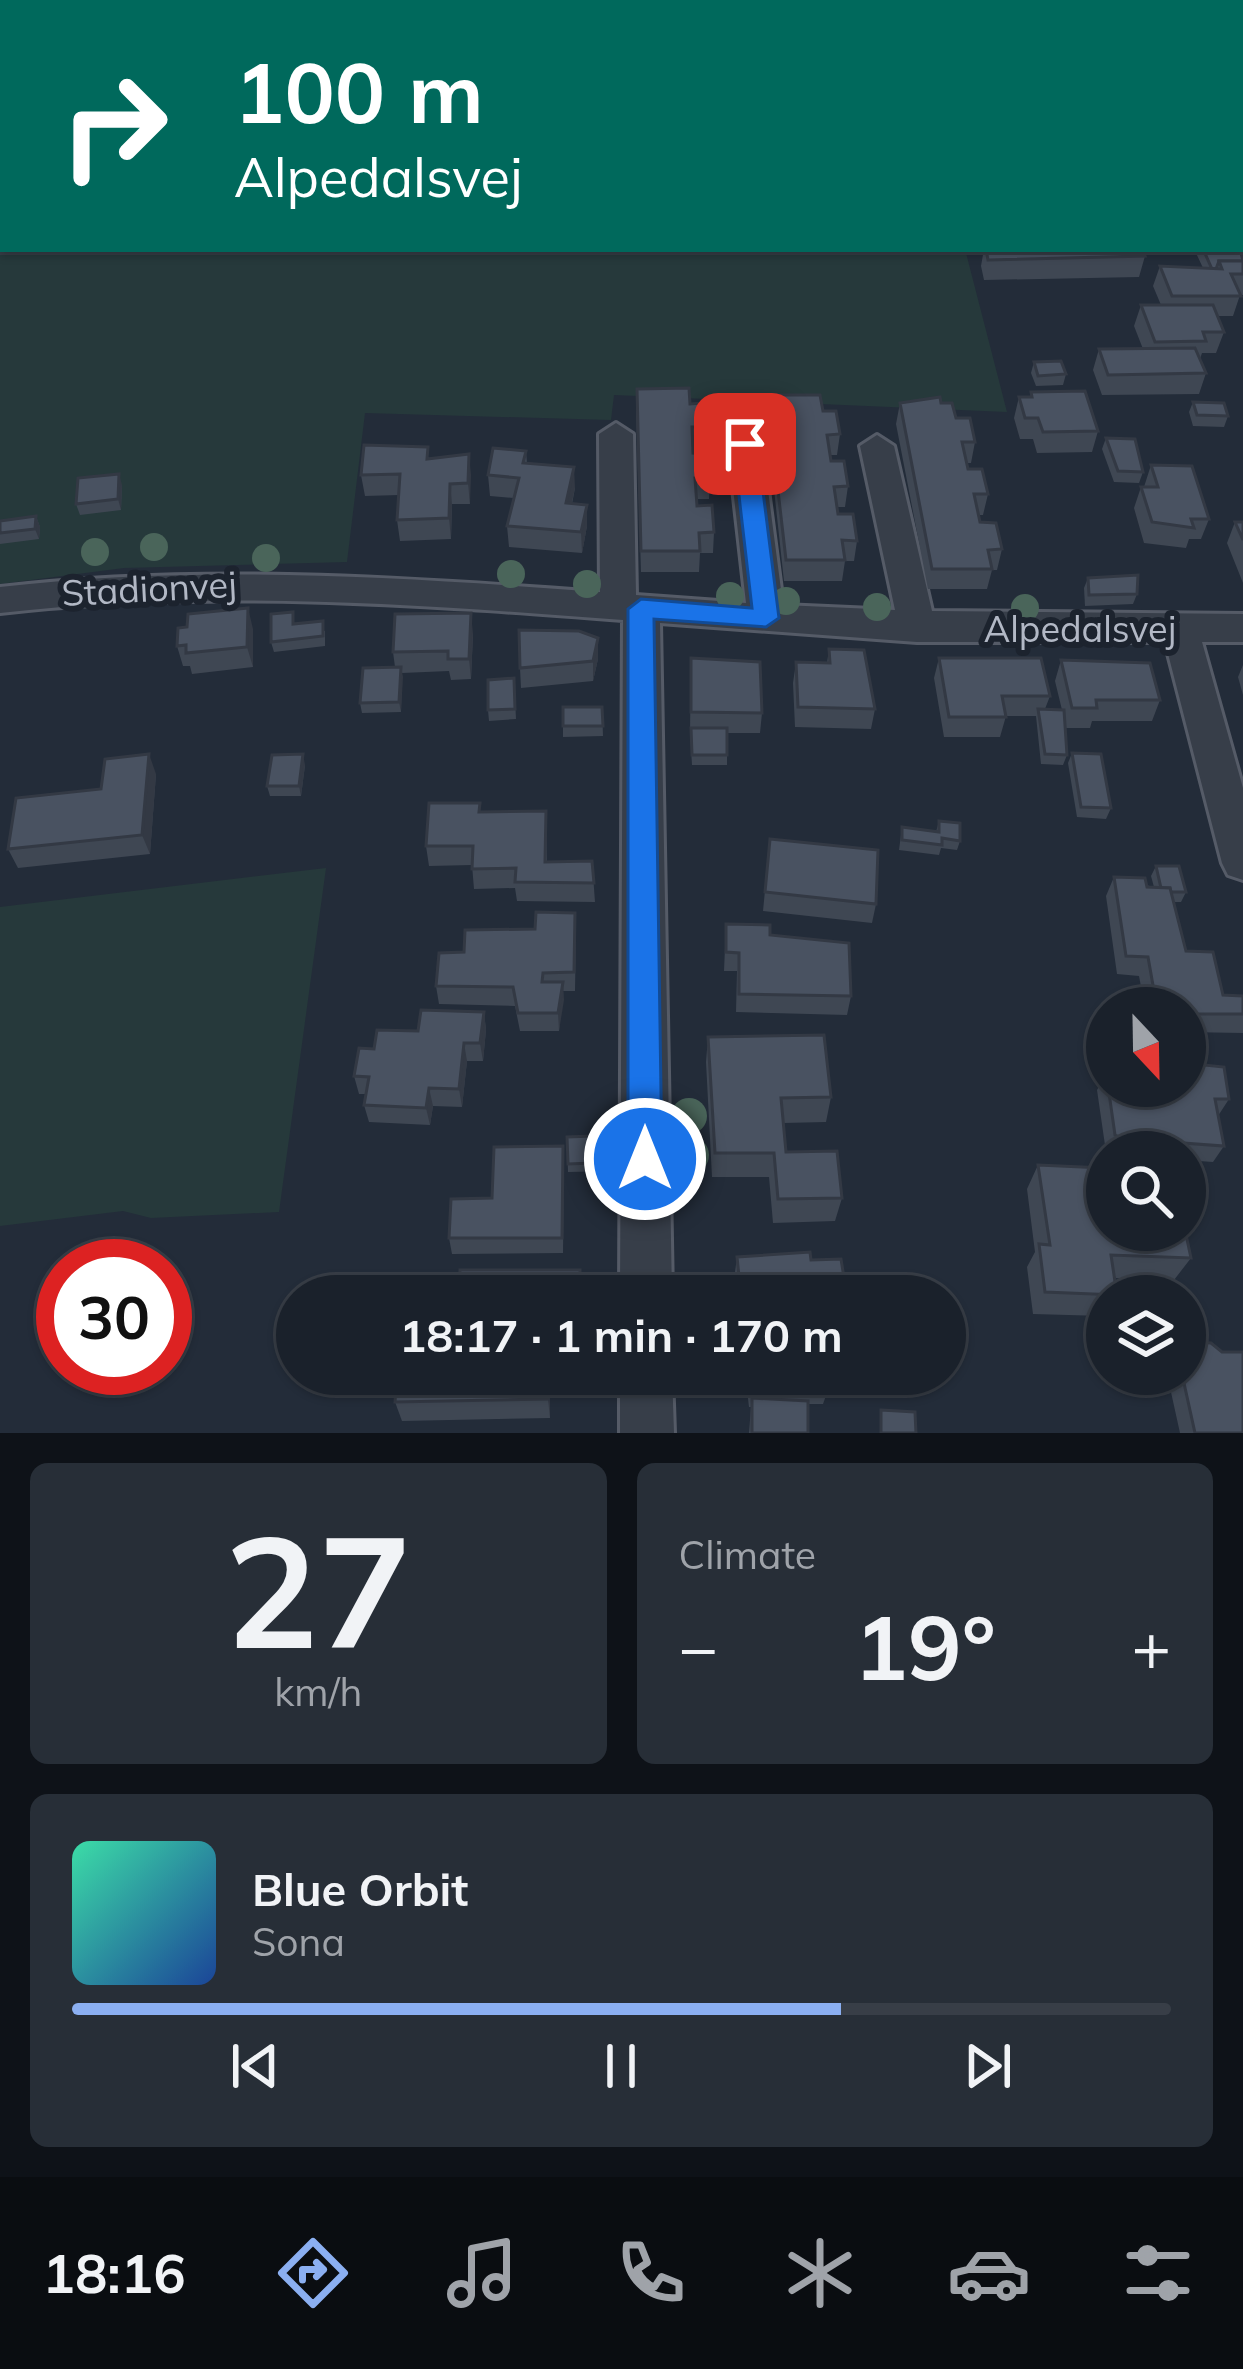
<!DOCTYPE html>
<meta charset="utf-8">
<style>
:root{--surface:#1a212b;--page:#272e37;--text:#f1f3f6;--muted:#9fa3a9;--line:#383e47;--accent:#8baff1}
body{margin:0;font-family:Mulish,sans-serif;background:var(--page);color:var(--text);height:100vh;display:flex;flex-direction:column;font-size:45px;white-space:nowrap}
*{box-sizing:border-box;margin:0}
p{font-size:39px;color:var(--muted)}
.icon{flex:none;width:66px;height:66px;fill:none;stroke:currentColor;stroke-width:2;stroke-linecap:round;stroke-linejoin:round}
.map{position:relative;height:1433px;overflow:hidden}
.panel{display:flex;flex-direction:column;gap:30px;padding:30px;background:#0e1218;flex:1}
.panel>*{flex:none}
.top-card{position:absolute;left:0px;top:0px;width:1245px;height:252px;box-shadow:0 3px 9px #0004,0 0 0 3px var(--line);background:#00695c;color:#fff;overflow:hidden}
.needle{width:78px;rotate:158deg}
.buttons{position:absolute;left:1086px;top:987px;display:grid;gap:24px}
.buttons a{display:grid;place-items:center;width:120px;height:120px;border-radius:50%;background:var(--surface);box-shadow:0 3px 9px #0004,0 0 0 3px var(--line);font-size:60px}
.speed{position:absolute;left:36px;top:1239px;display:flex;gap:24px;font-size:60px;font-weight:700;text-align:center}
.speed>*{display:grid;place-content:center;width:156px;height:156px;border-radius:50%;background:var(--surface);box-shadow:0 3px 9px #0004,0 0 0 3px var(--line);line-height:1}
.speed .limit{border:18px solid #d22;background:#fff;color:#111}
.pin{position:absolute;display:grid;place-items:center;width:102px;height:102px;color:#fff;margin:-51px;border-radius:24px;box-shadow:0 6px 18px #0006}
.me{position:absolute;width:132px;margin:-66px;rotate:0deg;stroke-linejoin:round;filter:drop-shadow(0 0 9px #0008)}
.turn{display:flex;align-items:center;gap:42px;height:252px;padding:0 36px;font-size:54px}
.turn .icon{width:156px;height:156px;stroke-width:2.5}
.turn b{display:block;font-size:84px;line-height:102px}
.big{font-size:90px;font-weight:700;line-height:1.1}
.panel .widget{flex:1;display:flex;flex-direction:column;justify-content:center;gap:18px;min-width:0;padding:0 42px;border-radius:18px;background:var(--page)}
.panel .dial{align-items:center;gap:0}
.dial b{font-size:156px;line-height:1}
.song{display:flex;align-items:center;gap:36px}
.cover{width:144px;height:144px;border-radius:18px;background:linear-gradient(135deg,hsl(160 70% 55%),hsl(220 70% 35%))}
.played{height:12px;border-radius:6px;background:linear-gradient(90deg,var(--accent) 70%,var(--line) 70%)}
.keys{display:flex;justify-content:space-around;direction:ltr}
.heat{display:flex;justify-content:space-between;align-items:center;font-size:66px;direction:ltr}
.panel .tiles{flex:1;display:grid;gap:30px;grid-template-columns:1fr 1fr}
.widget:last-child{grid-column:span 2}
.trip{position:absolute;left:276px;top:1275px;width:690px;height:120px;border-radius:60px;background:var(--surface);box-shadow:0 3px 9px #0004,0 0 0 3px var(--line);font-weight:700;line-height:120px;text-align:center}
.dock{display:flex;height:192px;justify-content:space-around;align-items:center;background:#0a0d11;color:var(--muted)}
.dock .icon{width:84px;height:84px}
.dock .current{color:var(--accent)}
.dock b{font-size:54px;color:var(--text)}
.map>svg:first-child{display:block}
</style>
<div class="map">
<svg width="1243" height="1433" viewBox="0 0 1243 1433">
<rect width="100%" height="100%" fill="#232c39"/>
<g fill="#26393b">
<polygon points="0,0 536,0 3,3 3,8"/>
<polygon points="0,64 3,249 965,249 1007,412 614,395 611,420 365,413 347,562 124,568 0,584"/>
<polygon points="326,868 279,1212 151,1218 123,1211 0,1226 0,907"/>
</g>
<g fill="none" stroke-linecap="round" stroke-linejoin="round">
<polyline stroke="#394961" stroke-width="9" points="64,3 68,0"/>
<g fill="#394961" fill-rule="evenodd">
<polygon points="857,0 910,0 912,3 859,3"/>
<polygon points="0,19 3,20 3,50 0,50"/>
<rect x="1242" y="100" width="1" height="30"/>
</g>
<g stroke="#555b67" stroke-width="6">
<g id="street">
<polygon points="1243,233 1243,252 1233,249 1242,249"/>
<path d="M616 423 633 434 636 595 746 603 728 444 745 433 762 444 783 605 895 610 860 446 877 435 894 446 932 611 1243 614V642H1202L1243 788V880L1228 875 1222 863 1165 642H917L660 623 672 1296H620L623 620C414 604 209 589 0 613V587C201 564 398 577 600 592L599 434Z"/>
<polygon points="620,1374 672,1374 674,1433 620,1433"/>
</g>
</g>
<use href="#street" fill="#373e49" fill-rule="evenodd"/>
</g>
<g fill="#4a655a">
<circle cx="154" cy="547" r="14"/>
<circle cx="95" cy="552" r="14"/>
<circle cx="266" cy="558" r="14"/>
<circle cx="511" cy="574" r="14"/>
<circle cx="587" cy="584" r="14"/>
<circle cx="730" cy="596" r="14"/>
<circle cx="786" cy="601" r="14"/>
<circle cx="877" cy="607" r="14"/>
<circle cx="1025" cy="608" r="14"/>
<circle cx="689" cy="1116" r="18"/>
<circle cx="691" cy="1155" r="18"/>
</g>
<g fill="#3f4753">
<polygon points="984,249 1032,249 1032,252 1039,252 1039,249 1142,249 1145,256 1139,277 984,280 981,266"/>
<polygon points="1197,249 1240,249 1243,255 1243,295 1240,295 1233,316 1218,316 1224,332 1216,353 1202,353 1200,359 1206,373 1199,394 1102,395 1093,370 1099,349 1143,349 1134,326 1141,305 1161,305 1153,286 1160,266 1203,268 1196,253"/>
<polygon points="1034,362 1066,374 1063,385 1036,386 1031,373"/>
<polygon points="1031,392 1098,431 1092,452 1037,453 1033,439 1020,439 1014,418 1019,397 1030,397"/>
<polygon points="767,395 823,411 840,434 837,455 830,455 831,461 848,486 845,507 837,507 838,514 857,541 854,561 845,561 842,581 784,581 766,416"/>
<polygon points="1193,402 1228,416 1224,427 1193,426 1189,412"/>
<polygon points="900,403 941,403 975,442 971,463 967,463 968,469 988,494 983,515 979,515 980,522 1002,549 997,570 992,570 987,589 928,589 896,424"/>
<polygon points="690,404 706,427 705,448 693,448 693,453 710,478 709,499 697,499 697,506 714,532 713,553 700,553 699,572 641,572 636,410"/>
<polygon points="1106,438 1143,472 1139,483 1114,482 1102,449"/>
<polygon points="526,451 527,463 575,488 572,504 587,505 587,526 582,553 509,547 507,526 514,498 490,496 488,475"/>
<polygon points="469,454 470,504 452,504 451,539 400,541 397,520 399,495 365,496 361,475 429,458"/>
<polygon points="1151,465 1209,519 1201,539 1189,539 1186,548 1144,543 1134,508 1141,487 1144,487"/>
<polygon points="122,485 121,510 80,515 76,504"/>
<polygon points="36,516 40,527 39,539 0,544 0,521"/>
<polygon points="1235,522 1243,522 1243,583 1227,543"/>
<polygon points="1088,578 1137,594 1133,604 1085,606 1084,588"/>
<polygon points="295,624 325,631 325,646 274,652 271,642"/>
<polygon points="253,629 253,667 192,674 190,666 183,666 177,646"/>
<polygon points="473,634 471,679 451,680 449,671 402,673 401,712 362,713 360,703 395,667 393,652"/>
<polygon points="598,638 598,659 593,681 521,688 520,668"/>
<polygon points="829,649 875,709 871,729 795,727 793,683 796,662 827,663"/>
<polygon points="691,658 762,713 760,733 727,733 727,765 692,765 690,732"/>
<polygon points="939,658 1050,696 1045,709 1062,710 1055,681 1061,660 1160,700 1152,721 1092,721 1090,728 1066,728 1067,755 1063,765 1041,764 1036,716 1006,716 1000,737 944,737 934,678"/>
<polygon points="1243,665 1243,695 1238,677"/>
<polygon points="514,678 516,719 489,721 488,710"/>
<polygon points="602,707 603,736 563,737 563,726"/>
<polygon points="1072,753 1111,808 1106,819 1077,817 1068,763"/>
<polygon points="305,765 301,796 270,796 267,786"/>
<polygon points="156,774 150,854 18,868 8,849 101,789"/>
<polygon points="546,811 547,862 592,861 595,902 517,901 515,888 474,889 472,865 429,866 426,846 481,812"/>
<polygon points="939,821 960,841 957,850 941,848 939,855 899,850 902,827 936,832"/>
<polygon points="770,839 876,904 872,923 763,911"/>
<polygon points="1156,866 1186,892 1181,902 1174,902 1186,951 1223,995 1243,996 1243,1033 1185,1032 1185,1008 1145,1008 1139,976 1117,974 1106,896 1114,877 1154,887 1151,876"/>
<polygon points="726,924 770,935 851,996 847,1015 736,1012 737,971 724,971"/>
<polygon points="576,931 575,991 563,991 559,1031 520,1031 515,1006 439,1004 436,986 464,952"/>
<polygon points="484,1012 486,1030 483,1061 467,1061 462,1107 433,1106 430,1125 369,1122 364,1105 366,1094 359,1094 354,1076 374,1049 418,1031"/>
<polygon points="708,1037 831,1097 826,1122 783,1123 786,1152 842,1198 835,1221 773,1223 769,1177 712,1177 706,1062"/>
<polygon points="1107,1061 1107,1086 1185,1086 1229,1099 1218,1116 1224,1146 1213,1162 1185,1160 1185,1152 1106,1152 1097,1090 1103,1080 1102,1072"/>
<polygon points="617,1135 618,1171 568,1172 567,1137"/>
<polygon points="564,1162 563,1253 452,1254 449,1238 492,1198"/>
<polygon points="1038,1165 1106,1183 1191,1258 1174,1280 1114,1278 1117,1296 1107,1296 1107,1310 1103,1316 1033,1314 1027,1267 1035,1252 1027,1189"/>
<polygon points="737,1257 811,1260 847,1296 738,1296 735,1272"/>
<polygon points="1222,1352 1243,1433 1180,1433 1167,1374 1185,1374"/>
<polygon points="550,1374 550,1418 402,1421 395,1402"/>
<polygon points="745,1374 825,1374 828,1390 823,1404 808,1404 808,1433 749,1433 751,1407 749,1407"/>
</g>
<g fill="#333944">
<polygon points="469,454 471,475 470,504 468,483"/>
<polygon points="574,467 575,488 567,524 566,503"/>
<polygon points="119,474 122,485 121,510 118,499"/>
<polygon points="450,484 452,504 451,539 449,518"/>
<polygon points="587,505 587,526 582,553 581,532"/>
<polygon points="36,516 40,527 39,539 35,529"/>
<polygon points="248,608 253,629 253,667 247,647"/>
<polygon points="471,613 473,634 471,679 469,659"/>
<polygon points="598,638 598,659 593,681 593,661"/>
<polygon points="401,667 403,677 401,712 399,702"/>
<polygon points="149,754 156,774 150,854 142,835"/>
<polygon points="303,754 305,765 301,796 299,786"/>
<polygon points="563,982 564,1000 559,1031 558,1013"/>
<polygon points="484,1012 486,1030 483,1061 480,1043"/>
<polygon points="464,1043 467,1061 462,1107 459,1089"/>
<polygon points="429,1088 433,1106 430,1125 426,1108"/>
<polygon points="548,1374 550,1374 550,1418 548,1399"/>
</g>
<g fill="#495261" stroke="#333944" stroke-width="3">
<polygon points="986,249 1032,249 1032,252 1048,252 1047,249 1142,249 1145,256 988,260"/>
<polygon points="1203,249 1240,249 1243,261 1219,261 1216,269 1212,269"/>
<polygon points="1219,261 1243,261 1243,274 1231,274 1241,296 1172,296 1160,266 1222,269"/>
<polygon points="1141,305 1213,305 1224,332 1203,332 1206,341 1155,342"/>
<polygon points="1195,348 1206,373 1108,375 1099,349"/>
<polygon points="1061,361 1066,374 1038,376 1034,362"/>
<polygon points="689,388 690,404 704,403 706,427 692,427 693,453 708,454 710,478 695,478 697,506 712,505 714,532 699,533 700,551 641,551 637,389"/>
<polygon points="1085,391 1098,431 1043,432 1038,418 1025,418 1019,397 1032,397 1031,392"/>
<polygon points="767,395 820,395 823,411 836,411 840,434 827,435 831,461 844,461 848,486 834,487 838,514 853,514 857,541 842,540 845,560 786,560"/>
<polygon points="940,397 941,403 952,403 956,418 970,418 975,442 962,442 968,469 982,469 988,494 974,494 980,522 996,523 1002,549 988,550 992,569 932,569 900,403"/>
<polygon points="1193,402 1224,403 1228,416 1197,415"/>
<polygon points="1106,438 1135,439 1143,472 1118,471"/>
<polygon points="364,445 428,447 427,459 469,454 468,483 450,484 449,518 397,520 400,474 361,475"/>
<polygon points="493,448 526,451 523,463 574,467 566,503 587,505 581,532 507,526 519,478 488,475"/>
<polygon points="1151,465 1192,466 1209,519 1191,519 1194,528 1152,522 1141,487 1158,487"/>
<polygon points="119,474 118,499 76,504 78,478"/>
<polygon points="36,516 35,529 0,533 0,521"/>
<polygon points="1235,522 1243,522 1243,540"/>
<polygon points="1138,575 1137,594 1089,595 1088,578"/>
<polygon points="248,608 247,647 186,653 186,645 177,646 178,628 187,627 188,614"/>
<polygon points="293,612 293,624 323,621 323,636 271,642 271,614"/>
<polygon points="471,613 469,659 448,659 448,651 393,652 395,614"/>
<polygon points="519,630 579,631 598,638 593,661 520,668"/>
<polygon points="829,649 864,650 875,709 798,707 796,662 830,663"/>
<polygon points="691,658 760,662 762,713 691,712"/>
<polygon points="939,658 1041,658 1050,696 1002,696 1006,717 949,717"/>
<polygon points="1061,660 1150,663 1160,700 1096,700 1097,708 1072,708"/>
<polygon points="401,667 399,702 360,703 363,668"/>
<polygon points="514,678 515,709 488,710 488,680"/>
<polygon points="563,707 602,707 603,726 563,726"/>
<polygon points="1038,709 1064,710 1067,755 1045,754"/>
<polygon points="691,728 727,728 727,755 692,755"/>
<polygon points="1072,753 1101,754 1111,808 1081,807"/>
<polygon points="149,754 142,835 8,849 16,798 101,789 105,759"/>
<polygon points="303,754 299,786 267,786 272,755"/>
<polygon points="429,803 480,803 479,812 546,811 545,862 592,861 594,883 515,882 516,868 472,869 473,846 426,846"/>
<polygon points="939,821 960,823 960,841 942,838 942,845 902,840 902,827 939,832"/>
<polygon points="770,839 878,850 876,904 765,892"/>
<polygon points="1156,866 1179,866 1186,892 1171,892 1170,888 1161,888"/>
<polygon points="1114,877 1145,878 1147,887 1170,888 1186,951 1213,952 1223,995 1243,996 1243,1014 1185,1014 1185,1008 1157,1008 1148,957 1126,956"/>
<polygon points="536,912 575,913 574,972 543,973 542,982 563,982 558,1013 518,1013 513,987 436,986 439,953 464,952 465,930 535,929"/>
<polygon points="726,924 770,925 770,935 849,943 851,996 739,994 739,953 726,952"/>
<polygon points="421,1010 484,1012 480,1043 464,1043 459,1089 429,1088 426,1108 364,1105 369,1077 354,1076 359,1048 374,1049 377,1030 418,1031"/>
<polygon points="824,1035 831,1097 781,1098 786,1152 837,1151 842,1198 778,1199 774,1153 715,1153 708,1037"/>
<polygon points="1185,1063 1224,1067 1229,1099 1215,1099 1224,1146 1155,1141 1157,1152 1127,1152 1126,1140 1115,1135 1108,1086 1185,1086"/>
<polygon points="617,1135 618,1162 568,1164 567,1137"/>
<polygon points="563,1146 562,1238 449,1238 451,1199 492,1198 494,1147"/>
<polygon points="1038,1165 1104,1168 1107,1183 1107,1230 1185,1230 1191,1258 1111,1255 1117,1295 1045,1292 1039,1244 1050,1245"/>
<polygon points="810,1252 811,1260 841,1259 847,1296 741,1296 737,1257"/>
<polygon points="460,1270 580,1270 580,1296 459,1296"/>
<polygon points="1195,1342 1211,1343 1222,1352 1243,1352 1243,1433 1195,1433 1182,1374 1185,1374 1185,1352"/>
<polygon points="397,1374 548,1374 548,1399 395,1402"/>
<polygon points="749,1374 825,1374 828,1390 751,1394"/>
<polygon points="752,1398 808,1401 808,1433 752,1433"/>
<polygon points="881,1410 915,1412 916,1433 881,1433"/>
</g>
<polygon fill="#1a73e8" stroke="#114b97" stroke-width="3" points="745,436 757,444 779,618 766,627 654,619 662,1159 657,1170 645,1175 633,1170 628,1159 628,609 641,599 752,608 733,444"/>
<g text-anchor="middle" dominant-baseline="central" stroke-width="12" stroke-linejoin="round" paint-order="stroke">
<g font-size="36" fill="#b2b8c5" stroke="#1c232e">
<text transform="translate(149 588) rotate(-3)">Stadionvej</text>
<text x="1080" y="628">Alpedalsvej</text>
</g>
</g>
</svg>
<div class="buttons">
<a><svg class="needle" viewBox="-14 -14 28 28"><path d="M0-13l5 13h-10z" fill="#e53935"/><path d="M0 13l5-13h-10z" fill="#9fa3a9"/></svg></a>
<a><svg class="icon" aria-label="search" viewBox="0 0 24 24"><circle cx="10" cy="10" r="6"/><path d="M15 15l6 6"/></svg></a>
<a><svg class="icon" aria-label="layers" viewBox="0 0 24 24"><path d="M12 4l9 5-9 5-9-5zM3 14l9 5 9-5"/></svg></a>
</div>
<div class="speed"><div class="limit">30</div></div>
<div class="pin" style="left:745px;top:444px;background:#d93025"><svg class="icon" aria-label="arrive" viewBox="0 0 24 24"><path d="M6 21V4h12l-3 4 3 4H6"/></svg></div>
<svg class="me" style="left:645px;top:1159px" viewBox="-20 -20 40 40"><circle r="17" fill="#1a73e8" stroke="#fff" stroke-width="3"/><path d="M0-11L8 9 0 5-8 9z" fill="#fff"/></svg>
<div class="trip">18:17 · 1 min · 170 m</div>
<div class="top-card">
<div class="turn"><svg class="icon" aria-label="right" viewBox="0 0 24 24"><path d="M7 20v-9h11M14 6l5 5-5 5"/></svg><div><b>100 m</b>Alpedalsvej</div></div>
</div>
</div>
<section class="panel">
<div class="tiles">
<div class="widget dial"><b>27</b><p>km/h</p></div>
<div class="widget"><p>Climate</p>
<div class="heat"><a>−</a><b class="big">19°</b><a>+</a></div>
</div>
<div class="widget">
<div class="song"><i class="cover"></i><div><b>Blue Orbit</b><p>Sona</p></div></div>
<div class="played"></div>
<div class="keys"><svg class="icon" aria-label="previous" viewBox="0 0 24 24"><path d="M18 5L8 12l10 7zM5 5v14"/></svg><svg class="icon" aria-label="pause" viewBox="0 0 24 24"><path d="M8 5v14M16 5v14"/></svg><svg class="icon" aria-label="next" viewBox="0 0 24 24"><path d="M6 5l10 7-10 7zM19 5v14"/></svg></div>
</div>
</div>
</section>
<nav class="dock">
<b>18:16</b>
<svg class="icon current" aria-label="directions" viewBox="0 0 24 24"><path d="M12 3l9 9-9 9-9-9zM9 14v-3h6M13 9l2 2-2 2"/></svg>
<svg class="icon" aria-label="music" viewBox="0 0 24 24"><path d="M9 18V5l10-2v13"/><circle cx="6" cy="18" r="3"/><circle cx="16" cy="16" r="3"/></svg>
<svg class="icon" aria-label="phone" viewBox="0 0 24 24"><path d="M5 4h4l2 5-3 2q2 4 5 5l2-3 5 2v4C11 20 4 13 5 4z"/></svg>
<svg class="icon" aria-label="climate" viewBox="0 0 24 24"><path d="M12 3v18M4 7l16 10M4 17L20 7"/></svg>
<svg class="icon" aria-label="car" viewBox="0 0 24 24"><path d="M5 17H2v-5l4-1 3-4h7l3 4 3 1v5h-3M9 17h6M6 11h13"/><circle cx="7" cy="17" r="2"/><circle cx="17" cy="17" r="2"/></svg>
<svg class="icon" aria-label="filters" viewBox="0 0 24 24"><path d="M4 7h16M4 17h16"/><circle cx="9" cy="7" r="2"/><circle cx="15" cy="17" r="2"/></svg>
</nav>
